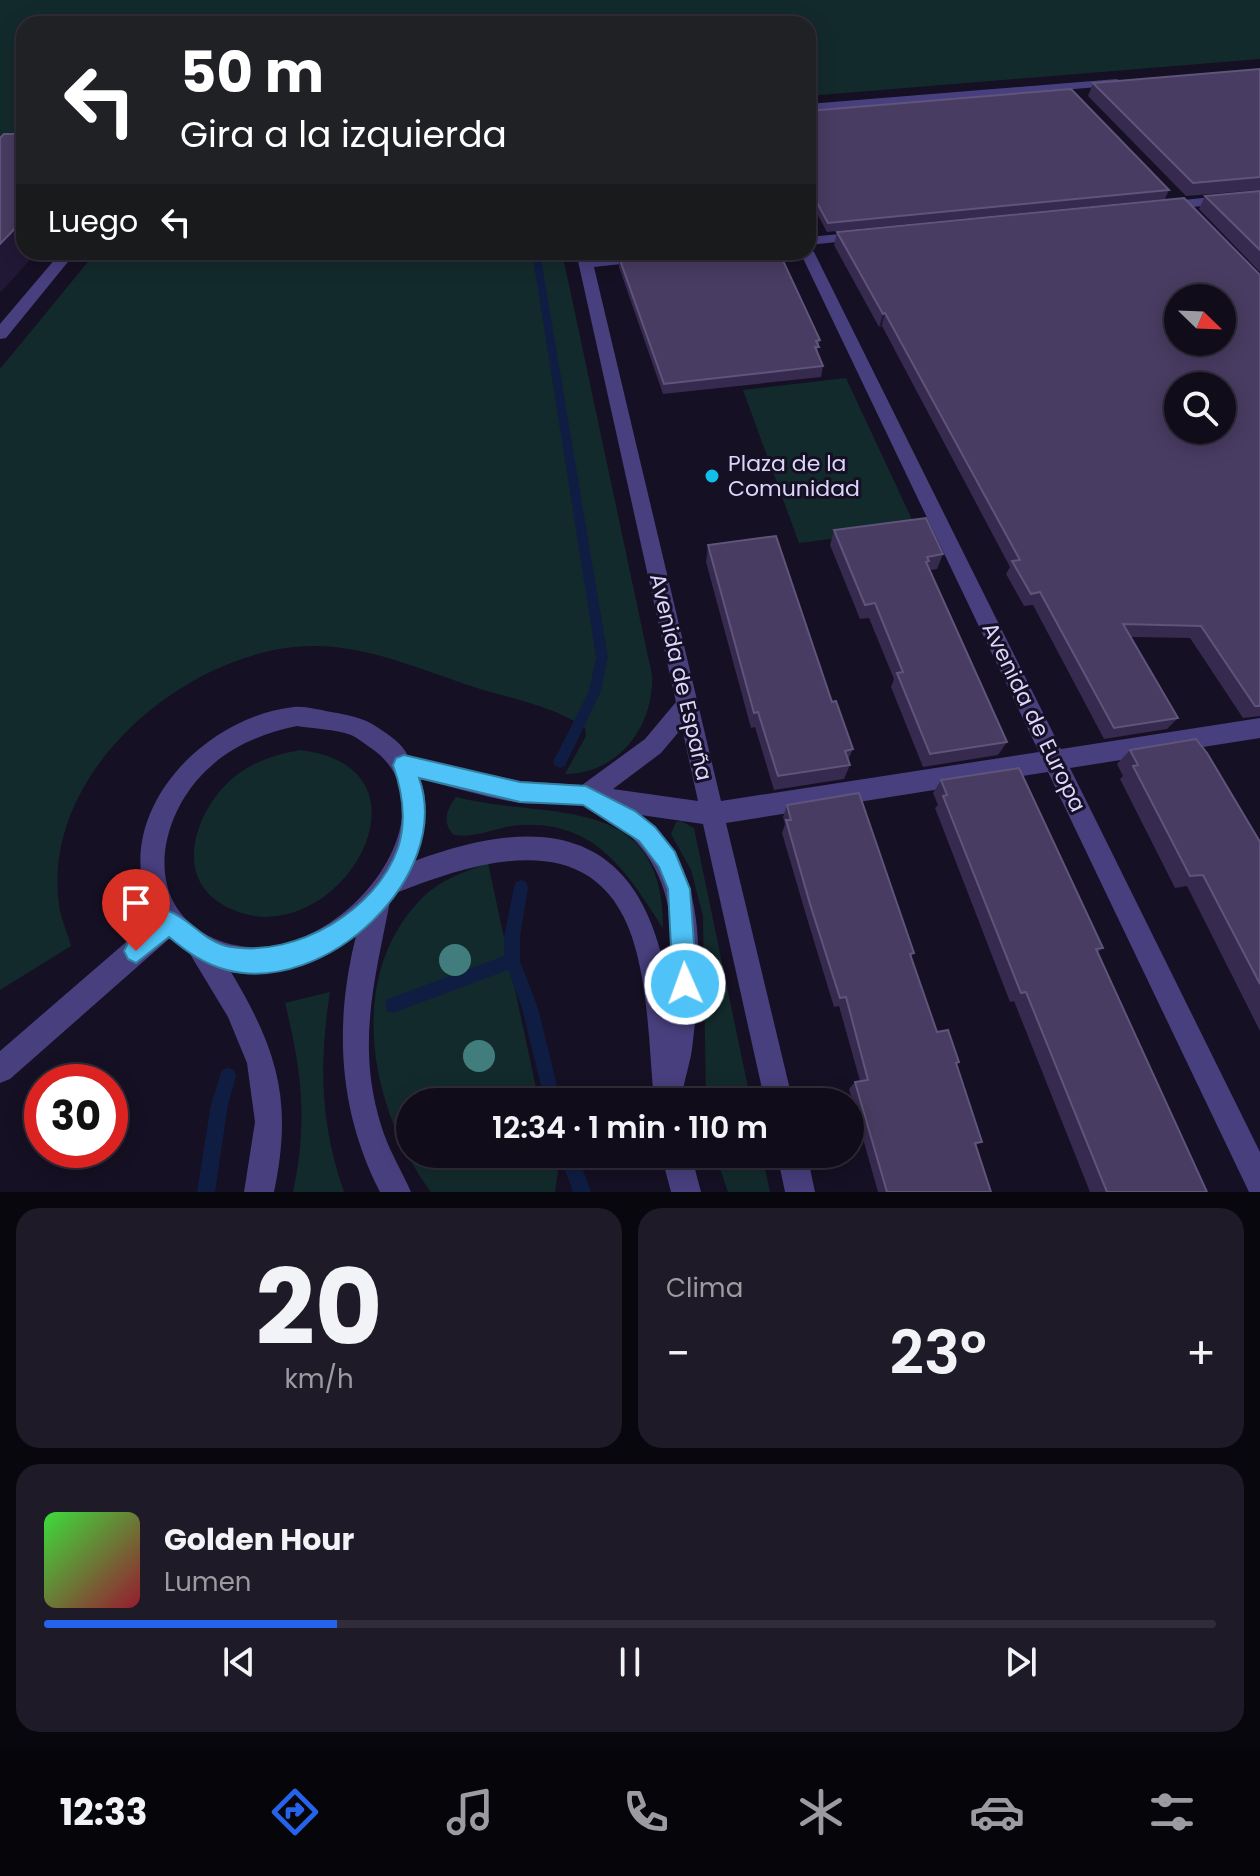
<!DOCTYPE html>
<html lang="es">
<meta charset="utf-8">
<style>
:root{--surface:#100c1a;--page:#1e1a27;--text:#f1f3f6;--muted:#9c9ba2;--line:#302c39;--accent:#2563eb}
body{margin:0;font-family:Poppins,sans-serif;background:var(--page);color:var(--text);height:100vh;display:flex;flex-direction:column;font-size:30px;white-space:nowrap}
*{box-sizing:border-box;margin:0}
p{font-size:26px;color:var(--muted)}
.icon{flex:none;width:44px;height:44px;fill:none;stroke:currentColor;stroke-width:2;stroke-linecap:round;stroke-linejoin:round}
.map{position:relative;height:1192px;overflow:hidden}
.sheet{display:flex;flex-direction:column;gap:16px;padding:16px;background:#09070e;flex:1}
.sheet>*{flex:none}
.top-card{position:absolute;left:16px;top:16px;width:800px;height:244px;border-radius:24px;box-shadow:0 4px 20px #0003,0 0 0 2px var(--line);background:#202124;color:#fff;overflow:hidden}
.needle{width:52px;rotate:113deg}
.controls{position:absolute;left:1164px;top:284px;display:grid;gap:16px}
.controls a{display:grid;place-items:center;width:72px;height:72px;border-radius:50%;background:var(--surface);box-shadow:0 4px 20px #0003,0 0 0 2px var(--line);font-size:40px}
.speed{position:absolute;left:24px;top:1064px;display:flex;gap:16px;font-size:40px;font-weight:700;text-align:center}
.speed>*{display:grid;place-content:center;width:104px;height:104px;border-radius:50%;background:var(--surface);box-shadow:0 4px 20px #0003,0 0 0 2px var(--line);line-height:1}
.speed .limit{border:12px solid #d22;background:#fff;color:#111}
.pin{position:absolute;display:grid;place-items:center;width:68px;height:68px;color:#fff;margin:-82px -34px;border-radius:50% 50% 50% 0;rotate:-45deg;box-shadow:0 0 8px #0007}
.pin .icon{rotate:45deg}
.me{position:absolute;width:88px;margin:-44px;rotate:358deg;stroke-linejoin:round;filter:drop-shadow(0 0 6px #0008)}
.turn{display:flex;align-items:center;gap:28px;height:168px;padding:0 32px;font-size:36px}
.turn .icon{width:104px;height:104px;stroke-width:2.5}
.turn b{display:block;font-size:56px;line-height:68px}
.then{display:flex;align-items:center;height:76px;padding:0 32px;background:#0003;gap:16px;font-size:30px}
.big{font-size:60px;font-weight:600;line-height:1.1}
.sheet .card{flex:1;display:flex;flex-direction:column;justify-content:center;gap:12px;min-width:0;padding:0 28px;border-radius:24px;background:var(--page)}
.sheet .dial{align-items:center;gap:0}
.dial b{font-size:104px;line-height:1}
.song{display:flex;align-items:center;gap:24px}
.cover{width:96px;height:96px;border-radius:12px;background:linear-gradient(135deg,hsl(120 70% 55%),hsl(350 70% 35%))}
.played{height:8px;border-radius:4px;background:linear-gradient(90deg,var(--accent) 25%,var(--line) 25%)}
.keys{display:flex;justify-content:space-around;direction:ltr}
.heat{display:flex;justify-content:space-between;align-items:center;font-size:44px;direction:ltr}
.sheet .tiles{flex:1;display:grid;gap:16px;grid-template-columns:1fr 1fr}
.card:last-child{grid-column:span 2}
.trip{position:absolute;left:396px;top:1088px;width:468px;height:80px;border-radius:40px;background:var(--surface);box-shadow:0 4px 20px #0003,0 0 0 2px var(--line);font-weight:600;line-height:80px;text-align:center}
.tabs{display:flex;height:128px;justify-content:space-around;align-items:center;background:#06050a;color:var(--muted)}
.tabs .icon{width:56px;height:56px}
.tabs .current{color:var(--accent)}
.tabs b{font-size:36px;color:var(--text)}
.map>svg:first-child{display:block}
</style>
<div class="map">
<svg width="1260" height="1192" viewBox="0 0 1260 1192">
<rect width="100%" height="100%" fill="#151023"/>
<g fill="#132a2c">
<polygon points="0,0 1260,0 1260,59 808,96 808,24 24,24 24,135 0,136"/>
<path d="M96 252H562L646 647C648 659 653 672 652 684 650 732 615 774 565 774L586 736 585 728C554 706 512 699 477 688 418 669 358 640 294 647 174 660 37 780 60 911 63 923 68 935 71 946L0 990V369Z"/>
<polygon points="846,378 916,528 799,543 743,390"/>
<path d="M300 750C454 768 328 971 220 903 170 871 201 801 238 774 257 760 278 754 300 750Z"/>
<path d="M456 797C547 821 664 789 663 928 627 873 597 821 521 825 499 826 477 839 454 835 442 823 446 810 456 797Z"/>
<polygon points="681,821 694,828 751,1102 706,1102 703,916 691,870 671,834 676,822"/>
<path d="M488 863 539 1102H410V1154H553L558 1171 555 1192H431C370 1110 343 975 424 896 442 879 466 871 488 863Z"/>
<path d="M330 992C319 1063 320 1124 344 1192H293C308 1122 302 1072 285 1003Z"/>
<polygon points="715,1154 762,1154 770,1192 728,1192"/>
</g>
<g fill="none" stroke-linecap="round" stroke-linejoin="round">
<g fill="#101d42" fill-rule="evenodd">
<polygon points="532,252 540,252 608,657 601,691 565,766 560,768 555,766 553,762 589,691 596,657"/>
<polygon points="521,880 526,882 528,887 520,937 520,961 538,1008 561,1102 545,1102 522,1008 508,970 393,1013 387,1011 385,1005 387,999 393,997 504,956 504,937 514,887 516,882"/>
<polygon points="228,1068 234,1070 236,1076 228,1104 215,1192 197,1192 211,1104 222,1070"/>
<polygon points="559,1154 577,1154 591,1192 573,1192"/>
</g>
<g fill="#483f7e" fill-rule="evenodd">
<polygon points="1117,79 1123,83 1121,85 808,112 808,104"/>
<polygon points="1260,192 1260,200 1164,210 1157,206 1164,202"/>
<polygon points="862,232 867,233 867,239 808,245 808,237"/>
<path d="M808 248 814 252 1061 749 1260 718V738L1070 768 1260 1152V1192H1249L1048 772 726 823 793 1102H765L703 824 641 815C712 866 701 974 692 1049 690 1065 681 1090 682 1102H654C649 1048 649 989 632 937 594 824 480 860 396 893L390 901C375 980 356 1044 381 1125 388 1149 401 1169 411 1192H380C338 1110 334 1024 356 936 322 961 274 979 231 972 278 1051 293 1101 274 1192H244L255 1122 247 1063 228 1017 190 954 170 938 10 1079 0 1083V1051L155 917C103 822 199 717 294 707 306 706 319 710 331 712 348 715 362 717 377 727 390 736 401 742 408 756L520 781 582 785 645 739 676 702 576 252H590L592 258 652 252H703L696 256 594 267 721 801 1039 752 800 252H808ZM297 726C314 729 335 729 351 735 358 738 365 744 371 748 468 815 321 993 209 936 139 900 161 810 210 767 235 744 265 733 297 726ZM682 728 698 801 613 789 661 753ZM420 779C453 787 487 798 521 803 535 805 579 802 589 807 669 848 679 915 670 999 648 836 557 807 412 862 421 837 432 805 420 779Z"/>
<polygon points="61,252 76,252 6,338 0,339 0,324"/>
<polygon points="661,1154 691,1154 701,1192 671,1192"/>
<polygon points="777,1154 807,1154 815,1192 785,1192"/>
</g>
</g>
<g fill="#427d7d">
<circle cx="455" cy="960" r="16"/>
<circle cx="479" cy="1056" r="16"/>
</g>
<g fill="#362a4f">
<polygon points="1260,69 1260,190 1186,196 1088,96 1093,83"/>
<polygon points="808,111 1169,190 1165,199 827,232 808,197"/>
<polygon points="1260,191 1260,272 1199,209 1205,196"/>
<polygon points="837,232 1260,275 1260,716 1243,718 1190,638 1130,637 1178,718 1167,729 1104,739 1033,605 1024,606 1006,574 1010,567 882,326 879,327 834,245"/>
<polygon points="619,257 820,340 817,353 823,366 821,377 663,394 619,267"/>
<polygon points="834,530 943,554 937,569 930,570 1007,742 998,755 923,767 891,687 894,679 869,618 860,619 830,545"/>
<polygon points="708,545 832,702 853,749 848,760 850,765 844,779 774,790 755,727 751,728 706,562"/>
<polygon points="1130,750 1260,842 1260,1031 1187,886 1175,888 1120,779 1123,776 1117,764"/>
<polygon points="941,780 1103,948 1098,952 1207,1192 1090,1192 1014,1001 1010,1002 935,808 938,805 933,793"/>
<polygon points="787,805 914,953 911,956 937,1032 959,1062 956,1064 982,1142 976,1145 991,1192 878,1192 849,1089 855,1082 860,1081 839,1006 834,1007 806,915 782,833 785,824 783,817"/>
</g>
<g fill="#211836">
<polygon points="24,219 24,252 37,252 0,293 0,244"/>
<polygon points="885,313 882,326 879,327 883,314"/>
</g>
<g fill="#483c62" stroke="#5f547a" stroke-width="2" fill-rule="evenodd">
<polygon points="1260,69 1260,177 1193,183 1093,83"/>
<polygon points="1071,89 1169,190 828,223 808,186 808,111"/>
<polygon points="4,134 24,134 24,219 0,244 0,138"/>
<polygon points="1260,191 1260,250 1205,196"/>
<path d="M1184 198 1260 275V706H1255L1201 626 1123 624 1178 718 1114 728 1040 592 1031 594 1012 561 1020 560 885 313 883 314 837 232ZM1178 298H1222V342H1178ZM1178 386H1222V430H1178Z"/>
<polygon points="664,252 779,252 820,340 816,341 819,347 815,347 823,366 664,384 619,257"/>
<polygon points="926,518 943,554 927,557 929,561 926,562 1007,742 930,754 897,673 903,672 875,603 865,605 834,530"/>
<polygon points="776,536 832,702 836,701 853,749 845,751 850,765 778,776 758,712 754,713 708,545"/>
<polygon points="1196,739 1207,753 1260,842 1260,984 1203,875 1190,876 1133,766 1138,765 1130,750"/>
<polygon points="1019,768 1103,948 1096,949 1207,1192 1107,1192 1026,992 1021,993 943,796 947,795 941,780"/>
<polygon points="859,793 914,953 910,954 937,1032 948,1030 959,1062 956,1063 982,1142 975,1143 991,1192 887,1192 855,1082 868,1080 846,997 840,998 810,904 786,820 791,820 787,805"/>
</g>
<path fill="#4fc3f7" stroke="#337fa1" stroke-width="2" d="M404 755 520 782 586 786 635 811 655 827 675 852 690 889 697 984 694 992 685 996 677 992 673 984 668 889 659 867 639 841 583 805 520 802 419 778C454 877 324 996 227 970 204 964 187 952 169 937L136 963 128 959 124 951 128 943 169 911C192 920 205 943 231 947 296 957 376 911 398 848 407 820 403 793 393 765L396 758Z"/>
<circle fill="#12beea" stroke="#151023" stroke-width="3" cx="712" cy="476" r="8"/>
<g text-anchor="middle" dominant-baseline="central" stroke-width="6" stroke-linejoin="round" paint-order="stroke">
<g font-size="22" fill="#ddd5fc" stroke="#151023" text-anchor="start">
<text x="728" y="463">Plaza de la<tspan x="728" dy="25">Comunidad</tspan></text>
</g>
<g font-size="22" fill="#ddd5fc" stroke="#151023">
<text transform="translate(681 677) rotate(77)">Avenida de España</text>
<text transform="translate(1034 717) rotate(64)">Avenida de Europa</text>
</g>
</g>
</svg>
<div class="controls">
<a><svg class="needle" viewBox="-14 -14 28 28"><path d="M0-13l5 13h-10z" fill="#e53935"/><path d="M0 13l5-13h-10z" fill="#9c9ba2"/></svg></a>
<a><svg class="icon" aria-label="search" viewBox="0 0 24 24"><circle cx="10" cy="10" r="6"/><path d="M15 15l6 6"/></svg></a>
</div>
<div class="speed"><div class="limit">30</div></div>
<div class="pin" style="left:136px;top:951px;background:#d93025"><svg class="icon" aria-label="arrive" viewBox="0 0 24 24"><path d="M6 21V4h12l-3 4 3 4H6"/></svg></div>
<svg class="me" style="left:685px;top:984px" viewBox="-20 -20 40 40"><circle r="17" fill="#4fc3f7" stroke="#fff" stroke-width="3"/><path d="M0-11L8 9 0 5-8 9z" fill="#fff"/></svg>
<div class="trip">12:34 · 1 min · 110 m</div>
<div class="top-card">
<div class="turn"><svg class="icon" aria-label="left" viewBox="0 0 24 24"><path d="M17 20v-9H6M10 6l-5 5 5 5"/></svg><div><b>50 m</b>Gira a la izquierda</div></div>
<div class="then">Luego<svg class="icon" aria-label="left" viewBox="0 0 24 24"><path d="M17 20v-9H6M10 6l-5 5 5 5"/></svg></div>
</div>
</div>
<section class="sheet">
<div class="tiles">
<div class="card dial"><b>20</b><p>km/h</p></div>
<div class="card"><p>Clima</p>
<div class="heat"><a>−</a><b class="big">23°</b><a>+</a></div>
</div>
<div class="card">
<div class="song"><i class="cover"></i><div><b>Golden Hour</b><p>Lumen</p></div></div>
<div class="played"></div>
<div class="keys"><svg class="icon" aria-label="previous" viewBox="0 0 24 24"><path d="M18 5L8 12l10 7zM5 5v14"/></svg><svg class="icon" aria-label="pause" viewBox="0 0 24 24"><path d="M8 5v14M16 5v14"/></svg><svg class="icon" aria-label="next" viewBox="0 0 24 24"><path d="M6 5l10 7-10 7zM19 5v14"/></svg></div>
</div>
</div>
</section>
<nav class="tabs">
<b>12:33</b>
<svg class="icon current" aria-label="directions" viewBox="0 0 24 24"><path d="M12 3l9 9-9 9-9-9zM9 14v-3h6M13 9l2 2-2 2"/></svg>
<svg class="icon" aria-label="music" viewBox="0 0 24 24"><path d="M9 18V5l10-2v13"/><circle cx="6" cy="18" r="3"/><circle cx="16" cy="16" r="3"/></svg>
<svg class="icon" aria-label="phone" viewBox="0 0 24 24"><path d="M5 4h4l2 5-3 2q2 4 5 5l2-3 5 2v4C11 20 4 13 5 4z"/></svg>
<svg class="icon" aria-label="climate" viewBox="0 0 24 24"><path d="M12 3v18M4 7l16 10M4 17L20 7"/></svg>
<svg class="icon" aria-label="car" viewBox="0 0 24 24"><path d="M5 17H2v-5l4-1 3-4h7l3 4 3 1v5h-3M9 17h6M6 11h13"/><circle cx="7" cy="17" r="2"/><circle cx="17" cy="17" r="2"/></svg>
<svg class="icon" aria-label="filters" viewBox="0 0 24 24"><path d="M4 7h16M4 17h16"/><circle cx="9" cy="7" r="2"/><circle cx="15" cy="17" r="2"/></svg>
</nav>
